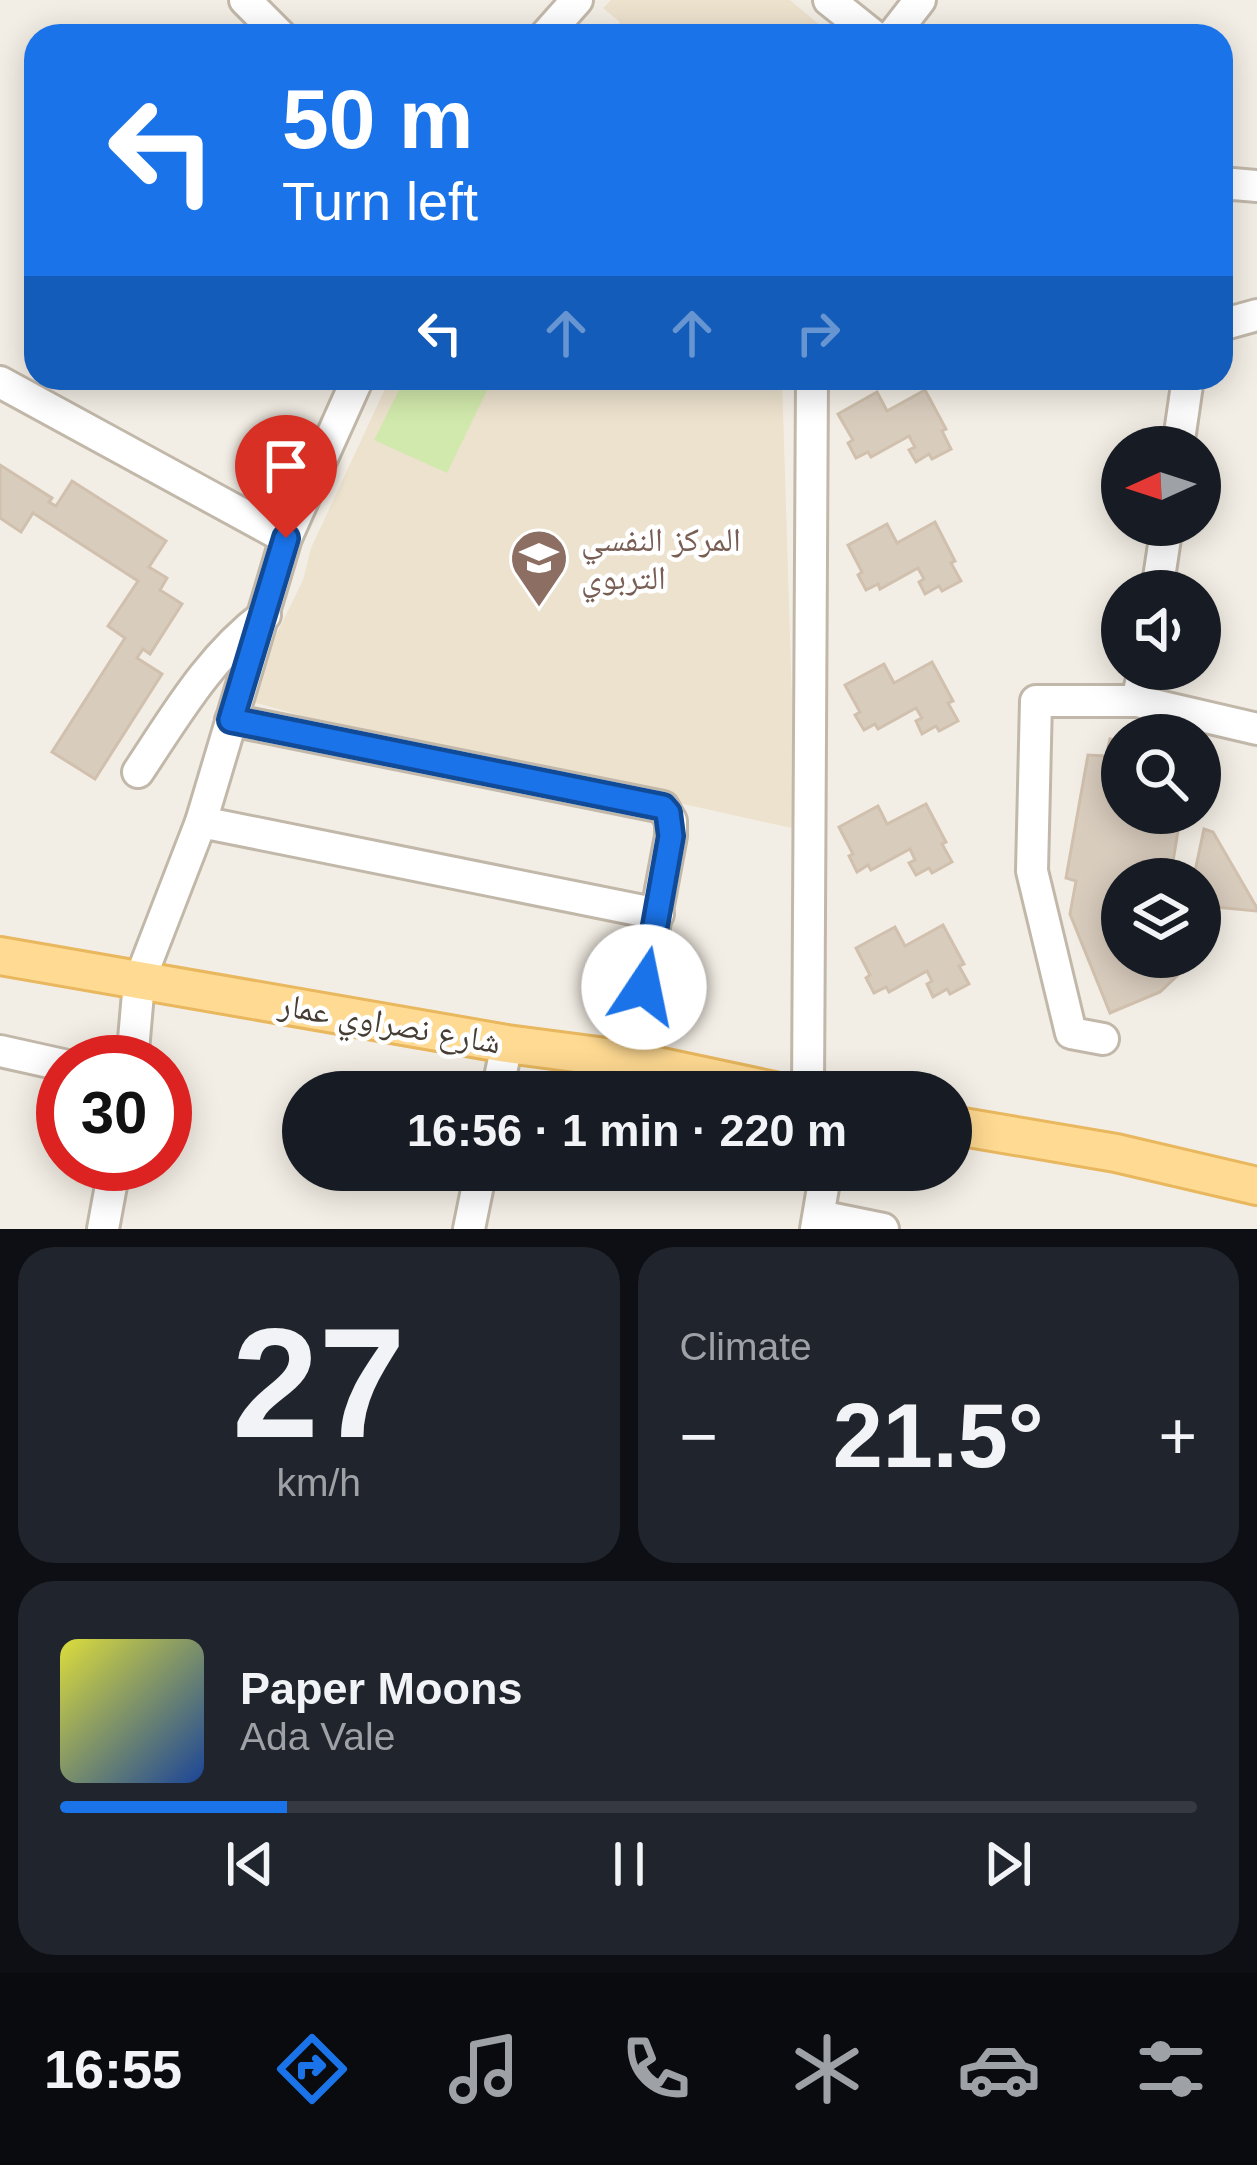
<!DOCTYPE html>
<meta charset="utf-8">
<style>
:root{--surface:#171b24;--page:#20242c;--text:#f1f3f6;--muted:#9ea1a6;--line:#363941;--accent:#1a73e8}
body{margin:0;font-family:Helvetica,"Noto Naskh Arabic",sans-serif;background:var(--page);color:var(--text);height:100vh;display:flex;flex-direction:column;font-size:45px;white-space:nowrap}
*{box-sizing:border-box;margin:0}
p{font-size:39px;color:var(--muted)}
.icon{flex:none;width:66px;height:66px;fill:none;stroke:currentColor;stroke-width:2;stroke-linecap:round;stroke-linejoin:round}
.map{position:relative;height:1229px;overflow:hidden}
.drawer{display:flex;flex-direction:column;gap:18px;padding:18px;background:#0d0f14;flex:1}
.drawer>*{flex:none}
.hud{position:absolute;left:24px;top:24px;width:1209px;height:366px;border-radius:36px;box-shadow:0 6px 30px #0003;background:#1a73e8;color:#fff;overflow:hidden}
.needle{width:78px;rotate:267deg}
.buttons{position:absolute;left:1101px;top:426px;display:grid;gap:24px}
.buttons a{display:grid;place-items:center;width:120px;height:120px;border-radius:50%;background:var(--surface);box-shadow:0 6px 30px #0003;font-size:60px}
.speed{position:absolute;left:36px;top:1035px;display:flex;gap:24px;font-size:60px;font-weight:700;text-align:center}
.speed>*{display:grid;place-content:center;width:156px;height:156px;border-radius:50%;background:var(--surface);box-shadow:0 6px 30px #0003;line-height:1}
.speed .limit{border:18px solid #d22;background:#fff;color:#111}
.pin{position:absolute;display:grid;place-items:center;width:102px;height:102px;color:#fff;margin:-123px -51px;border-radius:50% 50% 50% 0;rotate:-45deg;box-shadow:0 0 12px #0007}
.pin .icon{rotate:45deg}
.me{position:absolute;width:132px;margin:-66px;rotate:11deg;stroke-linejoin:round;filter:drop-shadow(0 0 9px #0008)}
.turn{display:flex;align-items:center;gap:42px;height:252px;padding:0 60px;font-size:54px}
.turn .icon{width:156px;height:156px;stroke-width:2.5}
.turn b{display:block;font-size:84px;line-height:102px}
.lanes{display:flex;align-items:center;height:114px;padding:0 60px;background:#0003;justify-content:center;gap:60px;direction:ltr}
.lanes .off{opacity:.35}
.big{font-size:90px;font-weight:800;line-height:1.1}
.drawer .widget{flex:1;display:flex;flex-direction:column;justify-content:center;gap:18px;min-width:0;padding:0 42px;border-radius:36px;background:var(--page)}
.drawer .dial{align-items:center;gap:0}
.dial b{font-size:156px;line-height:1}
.song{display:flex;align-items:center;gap:36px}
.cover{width:144px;height:144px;border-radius:18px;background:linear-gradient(135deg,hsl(60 70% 55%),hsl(220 70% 35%))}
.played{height:12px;border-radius:6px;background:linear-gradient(90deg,var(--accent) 20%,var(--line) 20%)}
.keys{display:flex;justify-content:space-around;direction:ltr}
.heat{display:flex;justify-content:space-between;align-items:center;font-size:66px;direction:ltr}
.drawer .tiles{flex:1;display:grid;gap:18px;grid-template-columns:1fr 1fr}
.widget:last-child{grid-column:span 2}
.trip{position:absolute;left:282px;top:1071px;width:690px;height:120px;border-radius:60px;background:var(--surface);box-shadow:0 6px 30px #0003;font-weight:800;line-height:120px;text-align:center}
.tabs{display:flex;height:192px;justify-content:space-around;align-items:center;background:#090b0e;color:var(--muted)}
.tabs .icon{width:84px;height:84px}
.tabs .active{color:var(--accent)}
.tabs b{font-size:54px;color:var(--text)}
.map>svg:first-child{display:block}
</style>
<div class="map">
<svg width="1257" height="1229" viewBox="0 0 1257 1229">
<rect width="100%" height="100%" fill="#f3eee5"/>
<g fill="#ede2ce">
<polygon points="611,0 790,0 833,36 609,36 620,22 603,8"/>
<polygon points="390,378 782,378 796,829 355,731 250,701 275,637 303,580 311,548"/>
</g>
<polygon fill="#d1e9ac" points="405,378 493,378 447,473 374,440"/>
<g fill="#d8ccbd" stroke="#d0c0ad" stroke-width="3">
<polygon points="925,390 946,429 942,431 951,449 932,459 929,454 916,462 909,450 915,447 909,436 871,457 868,452 856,458 848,443 853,440 838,414 877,392 887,411"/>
<polygon points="0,465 52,498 49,502 56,506 72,481 166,541 149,567 167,578 160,590 182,604 150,654 143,649 137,658 162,674 95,779 52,752 125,638 108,626 138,581 33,513 21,532 0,518"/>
<polygon points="935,522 955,561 951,563 961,581 942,591 939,586 925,594 919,582 924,579 918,568 880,589 878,584 866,590 858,575 862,572 848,545 887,524 897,543"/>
<polygon points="932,662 953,701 948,703 958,721 939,731 936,726 922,734 916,721 922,718 916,708 878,729 875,724 864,730 855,715 860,712 845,685 884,664 894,683"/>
<polygon points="1110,739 1122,741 1122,813 1181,813 1171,873 1194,876 1204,829 1213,832 1257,908 1257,911 1215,907 1206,927 1215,931 1200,953 1200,879 1122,879 1122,957 1197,957 1160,992 1110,1013 1070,914 1076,881 1066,878 1088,755 1106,756"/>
<polygon points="926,804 946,842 942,844 952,862 932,873 929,868 916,875 909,863 915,860 910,849 871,870 868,865 857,872 849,856 853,854 839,827 878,806 887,824"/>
<polygon points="943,925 964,964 959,966 969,984 950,994 947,989 933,997 927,984 932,981 927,971 889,992 886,987 874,993 866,978 870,975 856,948 895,927 905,946"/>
</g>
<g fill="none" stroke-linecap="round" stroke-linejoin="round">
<g stroke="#c2b8aa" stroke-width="36">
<g id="minor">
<polyline points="245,0 281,36"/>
<polyline points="829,0 874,36"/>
<polyline points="545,36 577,0"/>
<polyline points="892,36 920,0"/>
<polyline points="1221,183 1257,186"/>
<polyline points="1221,325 1257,315"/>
<polyline points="0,382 286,538"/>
<polyline points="1178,447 1188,378"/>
<polyline points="1157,591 1167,525"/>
<polyline points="1144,669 1137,701 1257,729"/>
<polyline points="231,720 663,807 671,821 671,836 629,1060"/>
<path d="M138 772C176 715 209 657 265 615"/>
<polyline points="201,822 658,914"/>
<polyline points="1103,1039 1071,1033 1032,871 1036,701 1137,701"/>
<polyline points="0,1051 63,1065"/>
<polyline points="132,1062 139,982 201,822 286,538 358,378"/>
<polyline points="497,1092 507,1044"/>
<polyline points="808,1092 812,378"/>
<polyline points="819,1216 883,1229"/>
<polyline points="103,1229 115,1164"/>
<polyline points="469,1229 481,1170"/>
<polyline points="816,1229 826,1170"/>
</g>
</g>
<g stroke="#e8b75e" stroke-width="42">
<g id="major">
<polyline points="0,956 507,1044 629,1060 779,1092"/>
<polyline points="951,1125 1116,1153 1257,1186"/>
</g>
</g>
<use href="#minor" stroke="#fff" stroke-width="30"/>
<use href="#major" stroke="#ffda92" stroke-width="36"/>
</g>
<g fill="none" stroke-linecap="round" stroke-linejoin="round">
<g stroke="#114b97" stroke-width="30">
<polyline id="route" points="286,538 231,720 663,807 668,813 671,836 644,987"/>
</g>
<use href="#route" stroke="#1a73e8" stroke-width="21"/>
</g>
<defs>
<g id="school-pin" transform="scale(3)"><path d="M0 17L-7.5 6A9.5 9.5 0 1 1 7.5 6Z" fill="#8d6e63" stroke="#fff"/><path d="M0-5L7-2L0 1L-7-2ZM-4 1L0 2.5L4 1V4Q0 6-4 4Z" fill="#fff"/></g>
</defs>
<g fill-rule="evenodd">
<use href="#school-pin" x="539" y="558"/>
</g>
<g text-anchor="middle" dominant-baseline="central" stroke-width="9" stroke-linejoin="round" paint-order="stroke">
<g font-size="33" fill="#785e54" stroke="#fff" text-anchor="start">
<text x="581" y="539">المركز النفسي<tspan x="581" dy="38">التربوي</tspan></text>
</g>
<g font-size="33" fill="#463e34" stroke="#fff">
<text transform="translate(390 1023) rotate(10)">شارع نصراوي عمار</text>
</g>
</g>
</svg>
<div class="buttons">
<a><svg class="needle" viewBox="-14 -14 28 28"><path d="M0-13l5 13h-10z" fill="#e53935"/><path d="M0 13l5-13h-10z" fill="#9ea1a6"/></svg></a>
<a><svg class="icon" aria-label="sound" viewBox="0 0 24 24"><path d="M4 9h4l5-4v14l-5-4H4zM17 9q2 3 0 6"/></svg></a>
<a><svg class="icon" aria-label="search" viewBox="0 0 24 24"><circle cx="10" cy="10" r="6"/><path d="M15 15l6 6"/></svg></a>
<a><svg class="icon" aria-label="layers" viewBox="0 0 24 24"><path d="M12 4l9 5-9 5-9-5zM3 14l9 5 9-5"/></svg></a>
</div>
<div class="speed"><div class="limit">30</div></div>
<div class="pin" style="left:286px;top:538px;background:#d93025"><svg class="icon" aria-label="arrive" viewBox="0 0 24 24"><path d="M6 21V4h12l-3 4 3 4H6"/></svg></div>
<svg class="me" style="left:644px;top:987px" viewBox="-20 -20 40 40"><circle r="19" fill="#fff"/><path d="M0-13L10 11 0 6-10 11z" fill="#1a73e8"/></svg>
<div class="trip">16:56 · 1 min · 220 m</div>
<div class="hud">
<div class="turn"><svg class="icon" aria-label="left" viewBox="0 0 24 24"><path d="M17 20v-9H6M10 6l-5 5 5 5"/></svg><div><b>50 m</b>Turn left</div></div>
<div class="lanes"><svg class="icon" aria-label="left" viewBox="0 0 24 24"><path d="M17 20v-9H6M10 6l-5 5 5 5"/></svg><svg class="icon off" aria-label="ahead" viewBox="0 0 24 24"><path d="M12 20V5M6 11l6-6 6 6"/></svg><svg class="icon off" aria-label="ahead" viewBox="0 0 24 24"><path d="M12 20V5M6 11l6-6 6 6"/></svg><svg class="icon off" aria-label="right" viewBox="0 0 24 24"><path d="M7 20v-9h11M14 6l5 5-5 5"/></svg></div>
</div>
</div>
<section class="drawer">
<div class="tiles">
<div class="widget dial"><b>27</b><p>km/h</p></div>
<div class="widget"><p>Climate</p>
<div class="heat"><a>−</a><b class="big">21.5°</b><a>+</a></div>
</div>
<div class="widget">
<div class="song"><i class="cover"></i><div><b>Paper Moons</b><p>Ada Vale</p></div></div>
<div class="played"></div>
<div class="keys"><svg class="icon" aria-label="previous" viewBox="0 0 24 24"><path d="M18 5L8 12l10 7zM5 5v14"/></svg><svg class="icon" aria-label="pause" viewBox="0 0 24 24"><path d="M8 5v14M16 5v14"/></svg><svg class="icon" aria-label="next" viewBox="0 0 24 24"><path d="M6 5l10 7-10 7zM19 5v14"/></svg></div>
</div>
</div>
</section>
<nav class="tabs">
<b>16:55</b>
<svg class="icon active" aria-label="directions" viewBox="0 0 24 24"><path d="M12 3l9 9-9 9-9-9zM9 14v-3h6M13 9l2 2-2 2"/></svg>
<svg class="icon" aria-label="music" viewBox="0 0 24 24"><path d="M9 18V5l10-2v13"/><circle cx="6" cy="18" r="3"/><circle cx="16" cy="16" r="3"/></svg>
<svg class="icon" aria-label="phone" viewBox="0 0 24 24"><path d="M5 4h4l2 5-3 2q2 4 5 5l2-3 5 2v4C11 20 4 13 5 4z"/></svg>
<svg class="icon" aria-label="climate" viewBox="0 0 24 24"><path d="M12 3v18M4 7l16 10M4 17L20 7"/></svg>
<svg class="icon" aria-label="car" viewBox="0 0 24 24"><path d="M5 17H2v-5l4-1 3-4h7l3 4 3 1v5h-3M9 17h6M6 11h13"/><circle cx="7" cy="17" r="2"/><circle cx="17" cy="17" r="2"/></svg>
<svg class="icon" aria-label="filters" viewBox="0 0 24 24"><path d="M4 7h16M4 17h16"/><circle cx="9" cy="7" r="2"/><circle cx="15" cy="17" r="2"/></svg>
</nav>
